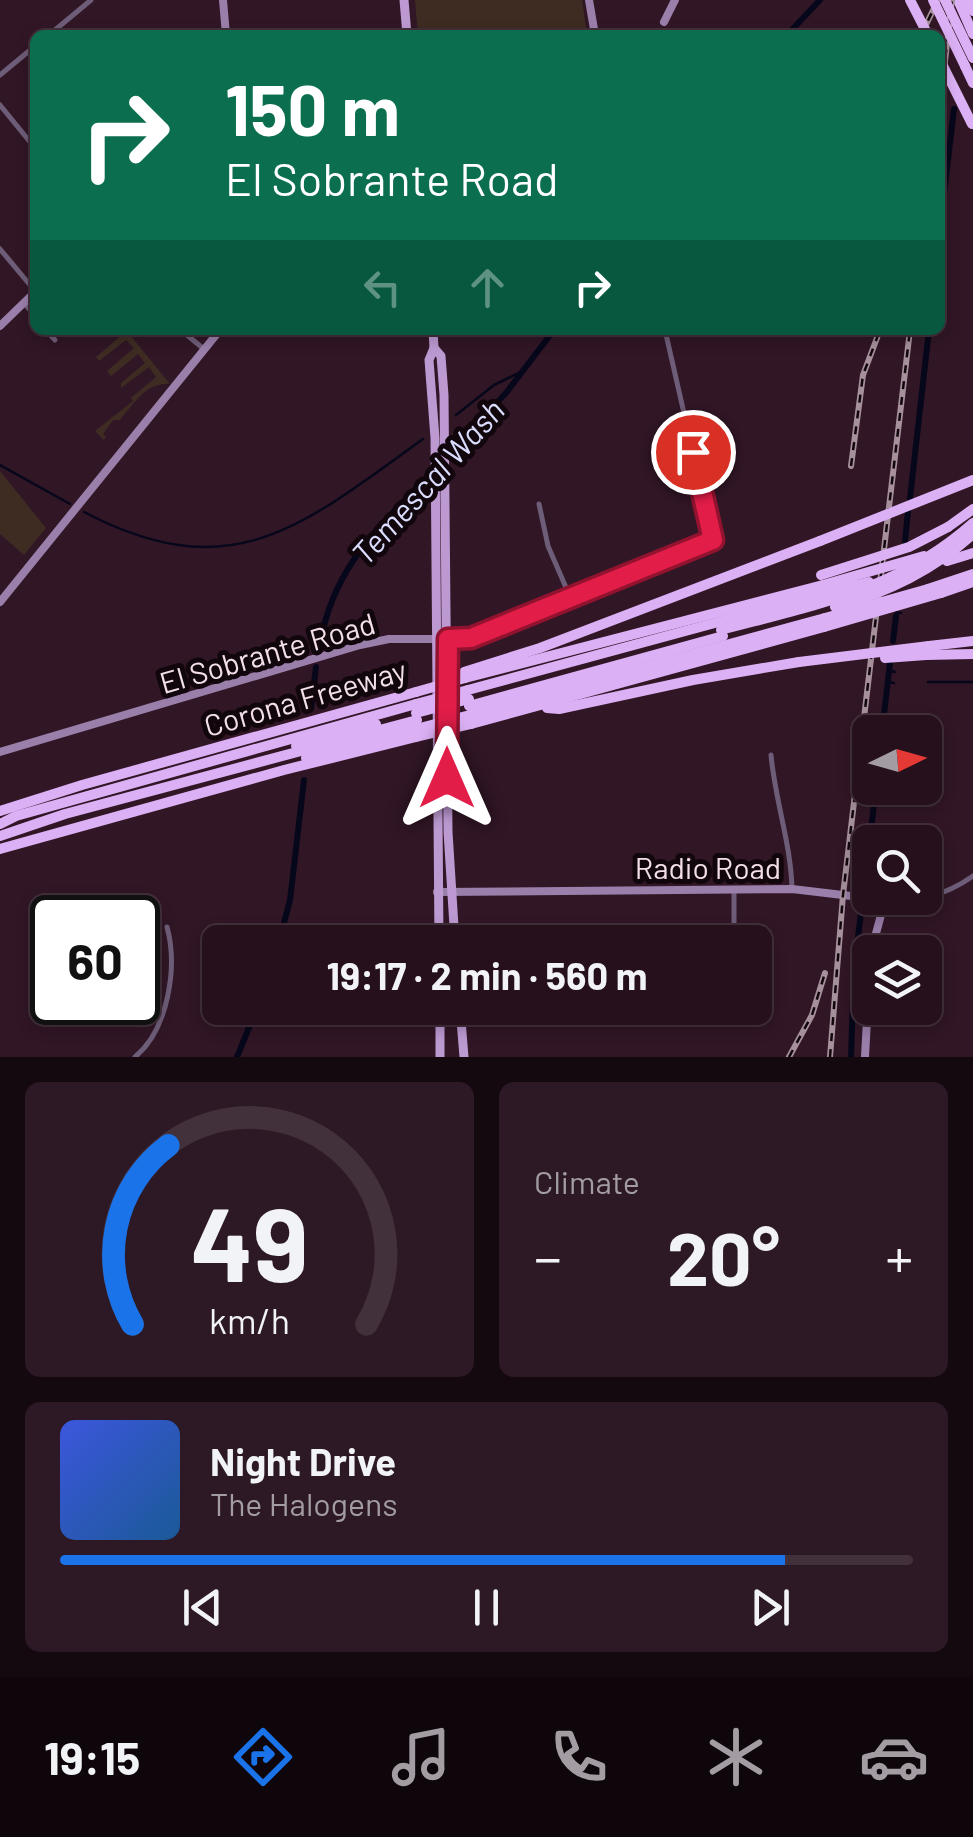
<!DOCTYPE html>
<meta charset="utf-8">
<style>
:root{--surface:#25101c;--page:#2d1925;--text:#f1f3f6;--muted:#a39da3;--line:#42303b;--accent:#1a73e8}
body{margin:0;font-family:Barlow,sans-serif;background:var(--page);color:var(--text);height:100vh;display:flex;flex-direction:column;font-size:38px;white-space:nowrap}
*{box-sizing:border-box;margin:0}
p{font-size:32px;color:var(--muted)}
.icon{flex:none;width:55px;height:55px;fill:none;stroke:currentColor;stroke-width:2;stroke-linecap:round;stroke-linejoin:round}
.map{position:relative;height:1057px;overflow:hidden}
.drawer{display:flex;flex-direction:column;gap:25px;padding:25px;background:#14090f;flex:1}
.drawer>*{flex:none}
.hud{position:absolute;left:30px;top:30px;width:915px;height:305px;border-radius:15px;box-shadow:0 5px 15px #0003,0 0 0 2px var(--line);background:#0b6e4f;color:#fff;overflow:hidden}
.needle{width:65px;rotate:85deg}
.tools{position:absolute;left:852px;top:715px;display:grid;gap:20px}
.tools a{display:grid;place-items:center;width:90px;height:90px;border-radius:15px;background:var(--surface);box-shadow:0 5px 15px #0003,0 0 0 2px var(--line);font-size:50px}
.speed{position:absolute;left:30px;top:895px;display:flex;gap:20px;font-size:50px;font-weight:700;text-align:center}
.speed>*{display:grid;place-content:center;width:130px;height:130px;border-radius:50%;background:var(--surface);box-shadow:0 5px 15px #0003,0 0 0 2px var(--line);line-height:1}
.speed .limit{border:5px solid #111;border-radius:15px;background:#fff;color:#111}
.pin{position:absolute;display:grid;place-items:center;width:85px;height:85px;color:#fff;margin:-42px;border:5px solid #fff;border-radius:50%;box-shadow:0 2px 10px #0007}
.me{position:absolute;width:110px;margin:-55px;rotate:0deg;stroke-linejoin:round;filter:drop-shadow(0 0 8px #0008)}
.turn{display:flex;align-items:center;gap:35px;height:210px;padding:0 30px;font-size:45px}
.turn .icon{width:130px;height:130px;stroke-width:2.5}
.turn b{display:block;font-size:70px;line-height:85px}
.lanes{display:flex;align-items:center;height:95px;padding:0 30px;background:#0003;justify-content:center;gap:50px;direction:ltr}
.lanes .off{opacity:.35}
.big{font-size:75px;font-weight:700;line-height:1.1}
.drawer .tile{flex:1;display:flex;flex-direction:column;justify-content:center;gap:15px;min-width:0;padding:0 35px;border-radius:15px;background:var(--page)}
.drawer .dial{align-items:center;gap:0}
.dial svg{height:260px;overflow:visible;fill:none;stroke:var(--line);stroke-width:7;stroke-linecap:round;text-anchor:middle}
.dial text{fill:var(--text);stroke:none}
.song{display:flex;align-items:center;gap:30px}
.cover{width:120px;height:120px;border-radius:15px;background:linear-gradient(135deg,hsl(230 70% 55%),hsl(210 70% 35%))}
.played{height:10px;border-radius:5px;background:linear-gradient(90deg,var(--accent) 85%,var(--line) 85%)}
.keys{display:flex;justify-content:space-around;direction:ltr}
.heat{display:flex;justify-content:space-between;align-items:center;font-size:55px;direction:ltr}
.drawer .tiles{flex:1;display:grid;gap:25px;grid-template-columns:1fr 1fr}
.tile:last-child{grid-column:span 2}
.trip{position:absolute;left:202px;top:925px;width:570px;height:100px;border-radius:15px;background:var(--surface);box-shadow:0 5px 15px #0003,0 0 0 2px var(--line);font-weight:700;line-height:100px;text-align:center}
.dock{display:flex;height:160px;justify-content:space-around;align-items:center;background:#0f060b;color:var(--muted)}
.dock .icon{width:70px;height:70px}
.dock .on{color:var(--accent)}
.dock b{font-size:45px;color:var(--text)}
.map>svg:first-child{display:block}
</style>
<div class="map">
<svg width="973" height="1057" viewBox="0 0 973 1057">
<rect width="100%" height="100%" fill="#311626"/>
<g fill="#3e2c23">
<polygon points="415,0 582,0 587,35 418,35"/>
<path d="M119 330H126L170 384C147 382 134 403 120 420H113L103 434 106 437 104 440 95 431 133 401 131 398 156 377 149 367 121 388V383L145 363 138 354 111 376 107 371 134 348 126 340 99 361 96 357 122 335Z"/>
<polygon points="0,471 46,528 24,555 0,534"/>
</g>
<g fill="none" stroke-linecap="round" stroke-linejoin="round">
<g stroke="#07071b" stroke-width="2.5">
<polyline points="456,415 494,385 525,370"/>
<polyline points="0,465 70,504"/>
<path d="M84 512C233 590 303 525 423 439"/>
<polyline points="896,612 901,613"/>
<polyline points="889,670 895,672"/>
<polyline points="888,682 894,683"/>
<polyline points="928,682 973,682"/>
<polyline points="860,880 863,880"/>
<polyline points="862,909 865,910"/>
</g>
<g stroke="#07071b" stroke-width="6">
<polyline points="787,35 820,0"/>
<polyline points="940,227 954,109"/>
<polyline points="446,456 506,393 554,330"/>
<polyline points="910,498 929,330"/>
<polyline points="905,541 908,511"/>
<polyline points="893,641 896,616"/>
<path d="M320 644C334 563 382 525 435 469"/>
<polyline points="311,709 316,667"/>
<polyline points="882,732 890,663"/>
<polyline points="864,889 876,788"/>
<polyline points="279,942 290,900 304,780"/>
<polyline points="237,1057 257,1008"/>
<polyline points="851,1057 854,969 862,905"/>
</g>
<g stroke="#6e5d78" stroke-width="5">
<polyline points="49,35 91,0"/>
<polyline points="0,75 35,46"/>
<polyline points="0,105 35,148"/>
<polyline points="0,249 35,291"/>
<polyline points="24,303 35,316"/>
<polyline points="46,330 55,340"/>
<polyline points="181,330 205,350"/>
<polyline points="539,504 548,546 571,599"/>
<polyline points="448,639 471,638 713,540 665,330"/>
<path d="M771 755C775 800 791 844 792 889"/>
<polyline points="734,889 734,942"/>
<path d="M885 900C919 901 945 896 973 876"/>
<polyline points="462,1021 734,1018 734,1008"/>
<path d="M135 1057C168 1030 178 967 167 927"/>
</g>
<g stroke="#9a7faa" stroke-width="8">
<polyline points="223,0 226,35"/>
<polyline points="589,0 595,35"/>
<polyline points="664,22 675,0"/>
<polyline points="0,326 35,292"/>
<polyline points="0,602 220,330"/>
<polyline points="0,752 360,645 389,639 439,639"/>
<polyline points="437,892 792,889 885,900 871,952"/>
<polyline points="865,1057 870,964"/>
</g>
<g stroke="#bc99d1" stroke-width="9">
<polyline points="404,0 407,35"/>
<polyline points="433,330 434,348 429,360 435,438 439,942"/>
<polyline points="434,348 441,356 444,395 448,832 455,942"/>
<polyline points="460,1008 464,1057"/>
<polyline points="440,1057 440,1008"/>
</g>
<g stroke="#dbb0f4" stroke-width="10">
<polyline points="958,0 973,34"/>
<polyline points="968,0 973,11"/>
<polyline points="965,66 973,83"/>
<polyline points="948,527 973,509"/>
<polyline points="947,561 973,553"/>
<polyline points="928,589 973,574"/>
<polyline points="941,593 973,582"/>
<polyline points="929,646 973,641"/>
<polyline points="926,655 973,654"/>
<polyline points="464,672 540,648 820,541"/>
<polyline points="465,678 823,585"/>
<polyline points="468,690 814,596"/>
<polyline points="469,706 723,636"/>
<polyline points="547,708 559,709 693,680 799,662"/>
<polyline points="470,715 825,618"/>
<polyline points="471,724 824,627"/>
<polyline points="296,746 376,724"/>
<polyline points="306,758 416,729"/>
<polyline points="0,811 82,785 416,692"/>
<polyline points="0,824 16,816 416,704"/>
<polyline points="0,836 65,814 417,720"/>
<polyline points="0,849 284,770 416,737"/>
</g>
<g stroke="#a6909c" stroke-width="6">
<g id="rail">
<polyline points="921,35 938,0"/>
<polyline points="940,105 952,0"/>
<polyline points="851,466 863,375 880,330"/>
<polyline points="789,1057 812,1015 825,973"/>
<polyline points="830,1057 843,895 910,330"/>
</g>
</g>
<use href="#rail" stroke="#12060d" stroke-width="2.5" stroke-dasharray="8" stroke-linecap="butt"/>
<g stroke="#dbb0f4" stroke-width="10">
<polyline points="910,0 928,35"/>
<polyline points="933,0 965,66"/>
<polyline points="945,0 973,58"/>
<polyline points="940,60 972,124"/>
<polyline points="820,541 973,480"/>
<polyline points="821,575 909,547 948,527"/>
<polyline points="823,585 924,556"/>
<polyline points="814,596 869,582"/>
<path d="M835 607C886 593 934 570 973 534"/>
<polyline points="825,618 928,589"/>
<polyline points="824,627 941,593"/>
<path d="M721 630C815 605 898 590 973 523"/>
<polyline points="885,658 926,655"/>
<polyline points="799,662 929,646"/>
<polyline points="416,692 465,678"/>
<polyline points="416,704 468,690"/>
<polyline points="416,713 469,699"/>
<polyline points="416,729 470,715"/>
<polyline points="416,737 471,724"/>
</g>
</g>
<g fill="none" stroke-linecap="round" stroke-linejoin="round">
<g stroke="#92132f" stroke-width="25">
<polyline id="route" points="447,778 448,639 471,638 713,540 693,452"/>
</g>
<use href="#route" stroke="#e11d48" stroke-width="18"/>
</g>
<g text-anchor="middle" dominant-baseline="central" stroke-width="10" stroke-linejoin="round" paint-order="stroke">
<g font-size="30" fill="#f2dfe9" stroke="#12060d">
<text transform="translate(267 652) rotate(-16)">El Sobrante Road</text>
<text transform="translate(305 697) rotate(-16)">Corona Freeway</text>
<text x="708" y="867">Radio Road</text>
</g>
<g font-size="32" font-style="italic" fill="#daddfd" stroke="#12060d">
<text transform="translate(427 481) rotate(-48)">Temescal Wash</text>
</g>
</g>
</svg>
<div class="tools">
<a><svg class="needle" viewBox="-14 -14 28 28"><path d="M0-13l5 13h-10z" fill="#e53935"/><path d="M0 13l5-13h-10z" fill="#a39da3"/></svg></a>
<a><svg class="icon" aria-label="search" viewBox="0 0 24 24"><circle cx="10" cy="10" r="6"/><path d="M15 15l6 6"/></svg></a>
<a><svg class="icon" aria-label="layers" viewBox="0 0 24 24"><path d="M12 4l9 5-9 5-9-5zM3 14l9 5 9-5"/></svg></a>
</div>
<div class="speed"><div class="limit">60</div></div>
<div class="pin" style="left:693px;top:452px;background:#d93025"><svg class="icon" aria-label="arrive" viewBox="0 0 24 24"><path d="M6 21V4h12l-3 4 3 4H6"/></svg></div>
<svg class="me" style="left:447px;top:778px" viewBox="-20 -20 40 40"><path d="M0-17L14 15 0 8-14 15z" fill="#e11d48" stroke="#fff" stroke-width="4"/></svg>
<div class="trip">19:17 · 2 min · 560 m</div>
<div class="hud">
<div class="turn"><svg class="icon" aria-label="right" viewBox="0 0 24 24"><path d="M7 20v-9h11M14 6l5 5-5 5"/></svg><div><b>150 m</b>El Sobrante Road</div></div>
<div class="lanes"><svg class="icon off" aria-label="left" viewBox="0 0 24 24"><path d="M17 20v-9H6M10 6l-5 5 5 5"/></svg><svg class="icon off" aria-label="ahead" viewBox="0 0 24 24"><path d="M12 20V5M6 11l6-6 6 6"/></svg><svg class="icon" aria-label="right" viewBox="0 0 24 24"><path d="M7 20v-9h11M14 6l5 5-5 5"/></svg></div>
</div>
</div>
<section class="drawer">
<div class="tiles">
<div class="tile dial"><svg viewBox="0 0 100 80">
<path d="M14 69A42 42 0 1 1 86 69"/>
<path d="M14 69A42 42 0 0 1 25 14" stroke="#1a73e8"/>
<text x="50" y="56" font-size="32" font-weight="700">49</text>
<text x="50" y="72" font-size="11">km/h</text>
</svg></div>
<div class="tile"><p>Climate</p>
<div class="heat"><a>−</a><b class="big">20°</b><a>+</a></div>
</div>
<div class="tile">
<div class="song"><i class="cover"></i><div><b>Night Drive</b><p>The Halogens</p></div></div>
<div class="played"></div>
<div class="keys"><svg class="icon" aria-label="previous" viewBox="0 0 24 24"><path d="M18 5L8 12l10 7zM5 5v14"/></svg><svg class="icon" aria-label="pause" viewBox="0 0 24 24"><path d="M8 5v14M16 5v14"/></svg><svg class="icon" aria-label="next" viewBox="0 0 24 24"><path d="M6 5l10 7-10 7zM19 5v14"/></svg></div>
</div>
</div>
</section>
<nav class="dock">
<b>19:15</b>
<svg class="icon on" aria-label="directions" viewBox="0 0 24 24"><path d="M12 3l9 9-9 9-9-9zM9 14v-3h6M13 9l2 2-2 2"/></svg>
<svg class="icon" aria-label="music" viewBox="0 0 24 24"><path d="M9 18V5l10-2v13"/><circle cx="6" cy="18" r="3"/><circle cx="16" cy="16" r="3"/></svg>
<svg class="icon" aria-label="phone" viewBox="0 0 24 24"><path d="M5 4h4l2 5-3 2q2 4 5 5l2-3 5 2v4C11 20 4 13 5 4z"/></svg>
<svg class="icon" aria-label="climate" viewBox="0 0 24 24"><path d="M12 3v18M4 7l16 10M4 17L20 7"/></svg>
<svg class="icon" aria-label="car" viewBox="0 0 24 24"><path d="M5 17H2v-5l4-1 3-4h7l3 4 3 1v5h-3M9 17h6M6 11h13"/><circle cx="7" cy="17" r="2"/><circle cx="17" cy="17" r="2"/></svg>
</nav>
